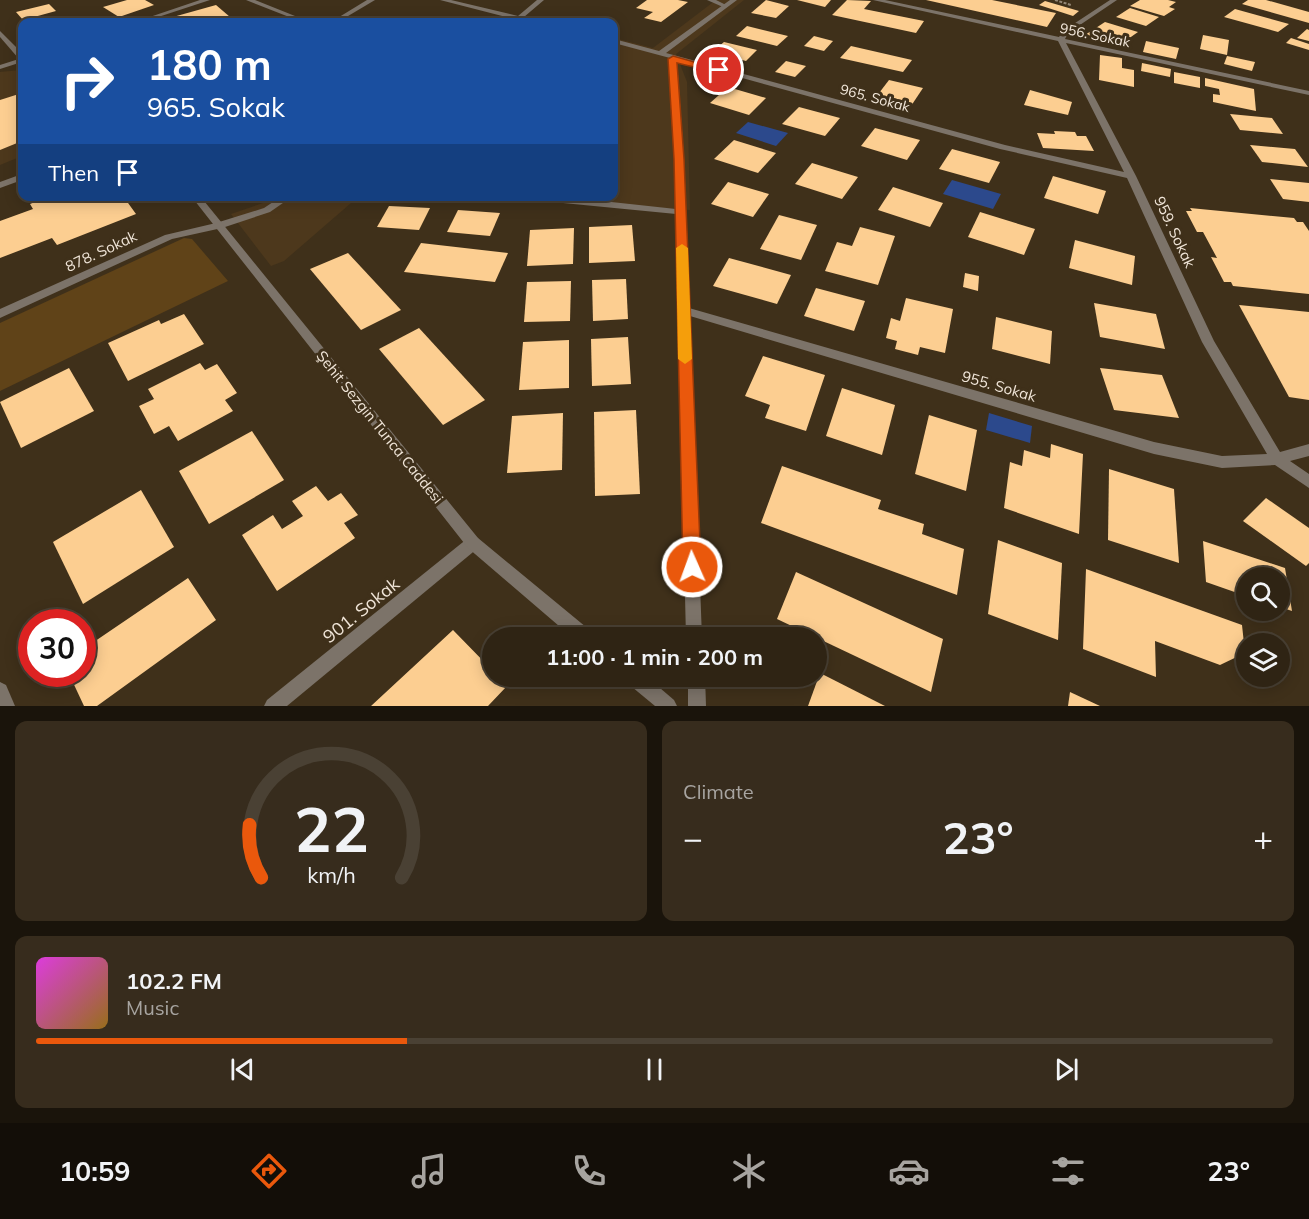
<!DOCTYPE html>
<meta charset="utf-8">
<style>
:root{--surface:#2f2414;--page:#372c1d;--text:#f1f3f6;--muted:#a7a4a0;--line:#4a4134;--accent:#ea580c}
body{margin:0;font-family:Mulish,sans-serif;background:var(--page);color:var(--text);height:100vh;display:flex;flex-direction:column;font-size:22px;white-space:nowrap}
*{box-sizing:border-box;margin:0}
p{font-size:20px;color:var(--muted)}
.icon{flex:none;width:33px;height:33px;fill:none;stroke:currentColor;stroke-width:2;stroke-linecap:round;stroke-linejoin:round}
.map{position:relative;height:706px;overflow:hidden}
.side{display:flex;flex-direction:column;gap:15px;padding:15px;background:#1a140b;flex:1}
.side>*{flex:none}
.hud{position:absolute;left:18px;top:18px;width:600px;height:183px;border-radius:12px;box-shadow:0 3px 15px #0003,0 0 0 2px var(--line);background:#1a4fa0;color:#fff;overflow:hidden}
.buttons{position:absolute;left:1236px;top:567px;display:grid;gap:12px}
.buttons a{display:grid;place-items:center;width:54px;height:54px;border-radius:50%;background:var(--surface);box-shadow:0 3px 15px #0003,0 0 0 2px var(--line);font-size:30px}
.speed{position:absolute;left:18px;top:609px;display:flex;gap:12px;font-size:30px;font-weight:700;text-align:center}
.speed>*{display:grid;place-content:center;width:78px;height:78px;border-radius:50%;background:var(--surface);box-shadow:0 3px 15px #0003,0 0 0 2px var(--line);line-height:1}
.speed .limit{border:9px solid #d22;background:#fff;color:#111}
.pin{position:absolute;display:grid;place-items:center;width:51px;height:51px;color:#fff;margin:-26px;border:3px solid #fff;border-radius:50%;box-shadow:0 2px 6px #0007}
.me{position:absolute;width:66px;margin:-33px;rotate:358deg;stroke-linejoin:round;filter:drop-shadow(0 0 4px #0008)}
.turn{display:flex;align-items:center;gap:21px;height:126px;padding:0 30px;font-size:27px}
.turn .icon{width:78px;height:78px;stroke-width:2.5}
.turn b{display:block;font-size:42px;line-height:51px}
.then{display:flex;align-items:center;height:57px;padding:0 30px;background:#0003;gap:12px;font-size:22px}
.big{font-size:45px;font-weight:700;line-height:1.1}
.side .tile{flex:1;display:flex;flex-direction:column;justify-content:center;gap:9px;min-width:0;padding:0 21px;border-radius:12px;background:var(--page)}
.side .dial{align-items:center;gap:0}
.dial svg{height:156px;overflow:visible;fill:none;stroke:var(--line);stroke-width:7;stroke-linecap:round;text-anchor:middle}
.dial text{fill:var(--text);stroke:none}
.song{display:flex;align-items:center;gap:18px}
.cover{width:72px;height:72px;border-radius:9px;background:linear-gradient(135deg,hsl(300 70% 55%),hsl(40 70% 35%))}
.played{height:6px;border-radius:3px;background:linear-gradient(90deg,var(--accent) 30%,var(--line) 30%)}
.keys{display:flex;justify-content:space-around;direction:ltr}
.heat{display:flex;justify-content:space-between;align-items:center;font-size:33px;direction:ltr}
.side .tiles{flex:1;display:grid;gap:15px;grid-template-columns:1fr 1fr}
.tile:last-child{grid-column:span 2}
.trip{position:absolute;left:482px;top:627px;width:345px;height:60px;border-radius:30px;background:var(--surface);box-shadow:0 3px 15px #0003,0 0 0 2px var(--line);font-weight:700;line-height:60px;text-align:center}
.tab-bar{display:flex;height:96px;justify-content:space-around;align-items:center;background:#130e08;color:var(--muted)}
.tab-bar .icon{width:42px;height:42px}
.tab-bar .selected{color:var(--accent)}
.tab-bar b{font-size:27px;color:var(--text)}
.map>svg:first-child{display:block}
</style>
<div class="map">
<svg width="1309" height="706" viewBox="0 0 1309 706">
<rect width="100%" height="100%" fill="#3f301a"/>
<g fill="#4d381c">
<polygon points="716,0 744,0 676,54 687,82 690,210 508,197 614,196 614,38 653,48"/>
<polygon points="21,70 22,156 0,165 0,72"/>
<polygon points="274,197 358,197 284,261 271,266 231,214 266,202"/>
</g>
<polygon fill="#604318" points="184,238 192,239 228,281 0,391 0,323"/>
<g fill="#2c498c">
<polygon points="748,122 788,133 776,146 736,133"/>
<polygon points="952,180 1001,194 993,209 943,194"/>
<polygon points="989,413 1032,426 1030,443 986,430"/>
</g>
<g fill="#fcce91">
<polygon points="127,0 145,0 154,5 119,17 103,7"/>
<polygon points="647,0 678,0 688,2 661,22 644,18 653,12 636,8"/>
<polygon points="766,0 789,6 776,18 751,13"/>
<polygon points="797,0 831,0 825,7"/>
<polygon points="847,0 871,1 864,9 924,21 916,33 832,15"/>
<polygon points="926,0 992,0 1056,13 1047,27"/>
<polygon points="1140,0 1168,0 1176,2 1169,7 1175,9 1164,16 1130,6"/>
<polygon points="1248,0 1266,0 1309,12 1309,23 1242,4"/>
<polygon points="1045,1 1079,11 1073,16 1039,5"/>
<polygon points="49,4 56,11 23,20 16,12"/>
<polygon points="216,5 230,17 210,22 179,22 173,17"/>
<polygon points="1130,8 1159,17 1146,26 1116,17"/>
<polygon points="1235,9 1289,24 1278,32 1224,17"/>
<polygon points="1105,22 1138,32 1118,46 1085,35"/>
<polygon points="747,26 788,36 777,46 736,36"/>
<polygon points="1307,29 1309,30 1309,41 1297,38"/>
<polygon points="1203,35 1229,40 1227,55 1200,49"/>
<polygon points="814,36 833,41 824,51 804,46"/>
<polygon points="1291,38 1309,44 1309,50 1286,43"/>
<polygon points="1146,41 1179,48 1176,59 1143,52"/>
<polygon points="724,42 757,50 746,61 712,52"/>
<polygon points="851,46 912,60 903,72 840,58"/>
<polygon points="1100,55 1122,58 1122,68 1134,70 1134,87 1099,80"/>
<polygon points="1227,56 1255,62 1252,71 1224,64"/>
<polygon points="786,61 806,66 795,77 775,72"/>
<polygon points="1142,63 1171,69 1170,77 1141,71"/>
<polygon points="1174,72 1200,77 1200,88 1174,83"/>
<polygon points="1205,78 1254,89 1256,111 1213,102 1213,94 1220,95 1219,89 1205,86"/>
<polygon points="889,80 923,88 911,106 876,97"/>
<polygon points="728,87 766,98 749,115 710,103"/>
<polygon points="1030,90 1072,102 1068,115 1024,105"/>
<polygon points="22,93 22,141 0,150 0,100"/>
<polygon points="799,107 840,118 825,136 782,124"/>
<polygon points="1230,114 1272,118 1283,134 1240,130"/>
<polygon points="875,128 920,140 907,160 861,146"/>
<polygon points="1054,131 1075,132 1077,136 1086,136 1094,151 1043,148 1037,133 1055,134"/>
<polygon points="734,140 776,153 758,173 714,159"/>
<polygon points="1250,145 1295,149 1308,167 1262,162"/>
<polygon points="952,149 1000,162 989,183 939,169"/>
<polygon points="812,163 858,177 842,199 795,184"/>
<polygon points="1053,176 1106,191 1098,214 1044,198"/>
<polygon points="1270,179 1309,183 1309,202 1283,199"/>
<polygon points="728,182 769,194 753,217 711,204"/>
<polygon points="893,187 943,203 930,227 878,210"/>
<polygon points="50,196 123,196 136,214 57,245 52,238 0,258 0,221 33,209 30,204"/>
<polygon points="389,206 430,208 419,230 377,227"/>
<polygon points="1190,208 1294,218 1297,222 1303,222 1309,231 1309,294 1233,286 1231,282 1224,282 1211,257 1217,258 1203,232 1197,232 1186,211 1192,211"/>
<polygon points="458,210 500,213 490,236 447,232"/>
<polygon points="980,212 1035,229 1024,255 968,237"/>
<polygon points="779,215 817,225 801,260 760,249"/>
<polygon points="632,225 635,261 589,263 589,227"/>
<polygon points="860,227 895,236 878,285 825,271 837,242 852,246"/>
<polygon points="574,228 573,264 527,266 530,230"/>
<polygon points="1075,240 1135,256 1132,285 1069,268"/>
<polygon points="421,243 508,253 495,282 404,272"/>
<polygon points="348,253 401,310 361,330 310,269"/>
<polygon points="729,258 791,275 777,304 713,286"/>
<polygon points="965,273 979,276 978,291 963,287"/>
<polygon points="626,279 628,319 593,321 592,280"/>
<polygon points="571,281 570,321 524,322 527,282"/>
<polygon points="816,288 865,301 854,331 804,316"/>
<polygon points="906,298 953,309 945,353 920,347 918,355 895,349 897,341 886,338 891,318 900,321"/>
<polygon points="1094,303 1156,314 1165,349 1100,337"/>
<polygon points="1239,305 1309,312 1309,400 1289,397"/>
<polygon points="184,314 204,344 128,381 108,343 159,320 161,324"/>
<polygon points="996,317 1052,331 1050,364 992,349"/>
<polygon points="419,328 485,400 443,425 379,349"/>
<polygon points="628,337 631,384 592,386 591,339"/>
<polygon points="569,340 569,388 519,390 523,342"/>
<polygon points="763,356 825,375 806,431 765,418 770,405 745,396"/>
<polygon points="200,363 205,370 217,364 237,393 225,400 233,411 178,441 169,426 154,434 139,406 154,399 148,389"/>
<polygon points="69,368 94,411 21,448 0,402"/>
<polygon points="1100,368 1162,375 1179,418 1114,410"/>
<polygon points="842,388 895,405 882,455 826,436"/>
<polygon points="636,410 640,494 595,496 594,412"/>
<polygon points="563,413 562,470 507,473 512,416"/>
<polygon points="929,415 977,430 966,491 915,474"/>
<polygon points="252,431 284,480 209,524 179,471"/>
<polygon points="1051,444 1083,454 1079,534 1004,508 1010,462 1022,466 1024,450 1050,458"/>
<polygon points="782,466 881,500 878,509 924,524 922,534 964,549 957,595 761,523"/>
<polygon points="1109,469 1174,489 1179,563 1108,540"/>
<polygon points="316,486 328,501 341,493 358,515 344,523 355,538 277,591 242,535 273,515 282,529 303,516 292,501"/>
<polygon points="141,490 174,547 83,604 53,542"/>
<polygon points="1266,498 1309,528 1309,563 1306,566 1243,521"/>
<polygon points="998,540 1062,563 1058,640 988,614"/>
<polygon points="1203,541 1285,568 1292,611 1280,607 1280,578 1246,578 1246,596 1206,582"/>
<polygon points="1086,569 1242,625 1245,653 1220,665 1155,641 1156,677 1083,649"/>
<polygon points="796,572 943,639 931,692 777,619"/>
<polygon points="188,578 216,620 97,706 84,706 69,674 82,674 82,650"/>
<polygon points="453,630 492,670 492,676 498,676 507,686 488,706 371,706"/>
<polygon points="820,673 885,706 808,706"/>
<polygon points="1070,692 1100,706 1068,706"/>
</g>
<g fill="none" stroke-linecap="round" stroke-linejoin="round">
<polyline stroke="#948776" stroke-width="2" stroke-dasharray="3 1.5" stroke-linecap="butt" points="1055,0 1071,5"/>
<g fill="#7c7369" fill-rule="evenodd">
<polygon points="246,0 255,0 310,22 302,22"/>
<polygon points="707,0 716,0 728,6 723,7"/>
</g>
<g fill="#7c7369" fill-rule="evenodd">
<polygon points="200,0 210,0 143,22 135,22"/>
<polygon points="440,0 451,0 518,16 537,0 544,0 524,17 538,21 539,22 520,20 518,22 511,22 514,19"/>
<path d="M730 0H737L666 53 1005 145 1124 172 1058 41 873 0H885L1059 37 1063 31 1110 0H1117L1068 33 1065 39 1309 91V95L1066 43 1136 176 1214 341 1280 452 1309 444V456L1290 461 1309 474V488L1275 465 1222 468 1154 454 690 316 702 638H686L676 214 522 199 518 196H556L676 209 670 58 614 43V39L659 51ZM677 60 1000 149 1127 178 1202 342 1267 454 1222 456 1154 442 689 308 684 159Z"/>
<polygon points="22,58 22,62 0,69 0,65"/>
<polygon points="282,196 293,196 270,212 222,228 172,239 0,318 0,309 165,235 216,223 264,208"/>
<polygon points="473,536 478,538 480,543 478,548 287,706 264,706 267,700 468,538"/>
<polygon points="688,676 705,676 706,706 688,706"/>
<polygon points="0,682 6,685 15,706 0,706"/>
</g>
<g fill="#7c7369" fill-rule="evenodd">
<polygon points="367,0 375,0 338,22 331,22"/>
<polygon points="0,31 22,53 22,59 19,59 0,37"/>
<polygon points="22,174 22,180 0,188 0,182"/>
<polygon points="191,196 200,196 478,538 592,632 594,638 573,638 468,548"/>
<polygon points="624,676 646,676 674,700 677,706 655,706 626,682"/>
</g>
</g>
<polygon fill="#ea580c" stroke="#983908" stroke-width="1.5" points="673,56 723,70 719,73 677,63 684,159 701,567 698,573 692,576 686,573 683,567 674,159 668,59"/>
<polygon fill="#f59e0b" points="682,244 688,248 692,359 685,364 678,359 676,248"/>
<g text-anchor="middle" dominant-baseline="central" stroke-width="6" stroke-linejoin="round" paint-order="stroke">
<g font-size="14" fill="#f0e5d8" stroke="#3f301a">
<text transform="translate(1095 35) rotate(12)">956. Sokak</text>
<text transform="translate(875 98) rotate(15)">965. Sokak</text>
</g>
<g font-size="15" fill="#f0e5d8" stroke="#3f301a">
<text transform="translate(1175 232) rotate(65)">959. Sokak</text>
<text transform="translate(101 251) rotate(-25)">878. Sokak</text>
<text transform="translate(999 386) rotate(16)">955. Sokak</text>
<text transform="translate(380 427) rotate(51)">Şehit Sezgin Tunca Caddesi</text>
</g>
<g font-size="18" fill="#f0e5d8" stroke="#3f301a">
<text transform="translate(361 610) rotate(-39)">901. Sokak</text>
</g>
</g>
</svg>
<div class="buttons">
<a><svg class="icon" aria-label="search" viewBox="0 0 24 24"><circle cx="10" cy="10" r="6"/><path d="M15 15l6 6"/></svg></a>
<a><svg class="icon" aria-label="layers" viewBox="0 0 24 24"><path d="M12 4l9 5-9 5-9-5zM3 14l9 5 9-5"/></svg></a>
</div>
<div class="speed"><div class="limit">30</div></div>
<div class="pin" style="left:719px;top:70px;background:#d93025"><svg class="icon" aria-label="arrive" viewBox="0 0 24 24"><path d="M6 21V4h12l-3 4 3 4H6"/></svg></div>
<svg class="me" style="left:692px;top:567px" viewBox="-20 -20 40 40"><circle r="17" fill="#ea580c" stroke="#fff" stroke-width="3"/><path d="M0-11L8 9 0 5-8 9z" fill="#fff"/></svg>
<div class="trip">11:00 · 1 min · 200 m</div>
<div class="hud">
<div class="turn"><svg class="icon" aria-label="right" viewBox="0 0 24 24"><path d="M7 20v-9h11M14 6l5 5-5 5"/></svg><div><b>180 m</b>965. Sokak</div></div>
<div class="then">Then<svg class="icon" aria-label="arrive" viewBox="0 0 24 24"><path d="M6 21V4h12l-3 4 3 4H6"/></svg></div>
</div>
</div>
<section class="side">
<div class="tiles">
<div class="tile dial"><svg viewBox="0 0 100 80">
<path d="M14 69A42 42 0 1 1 86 69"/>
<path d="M14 69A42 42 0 0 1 8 42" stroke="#ea580c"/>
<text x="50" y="56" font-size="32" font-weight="700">22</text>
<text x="50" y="72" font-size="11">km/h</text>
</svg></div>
<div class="tile"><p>Climate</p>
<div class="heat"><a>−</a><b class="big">23°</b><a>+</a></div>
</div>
<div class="tile">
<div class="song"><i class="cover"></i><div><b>102.2 FM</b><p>Music</p></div></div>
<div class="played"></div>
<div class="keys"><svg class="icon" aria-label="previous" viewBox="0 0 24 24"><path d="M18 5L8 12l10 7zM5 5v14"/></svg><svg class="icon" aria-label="pause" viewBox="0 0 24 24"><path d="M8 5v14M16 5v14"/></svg><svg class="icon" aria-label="next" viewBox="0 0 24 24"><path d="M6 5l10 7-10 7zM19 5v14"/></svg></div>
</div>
</div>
</section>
<nav class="tab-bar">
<b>10:59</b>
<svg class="icon selected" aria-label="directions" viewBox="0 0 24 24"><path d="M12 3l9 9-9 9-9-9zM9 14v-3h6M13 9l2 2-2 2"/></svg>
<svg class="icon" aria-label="music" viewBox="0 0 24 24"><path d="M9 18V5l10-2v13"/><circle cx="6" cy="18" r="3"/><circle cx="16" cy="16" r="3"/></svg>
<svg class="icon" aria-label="phone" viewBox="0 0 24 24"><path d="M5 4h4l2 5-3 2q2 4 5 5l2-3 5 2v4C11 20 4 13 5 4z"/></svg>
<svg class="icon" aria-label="climate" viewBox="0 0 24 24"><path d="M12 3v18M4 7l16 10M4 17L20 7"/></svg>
<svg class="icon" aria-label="car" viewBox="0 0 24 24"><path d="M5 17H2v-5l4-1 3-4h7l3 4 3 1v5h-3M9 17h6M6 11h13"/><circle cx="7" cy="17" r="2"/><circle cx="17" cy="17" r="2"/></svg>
<svg class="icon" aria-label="filters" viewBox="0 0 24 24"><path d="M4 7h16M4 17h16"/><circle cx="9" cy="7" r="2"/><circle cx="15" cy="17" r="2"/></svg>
<b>23°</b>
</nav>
